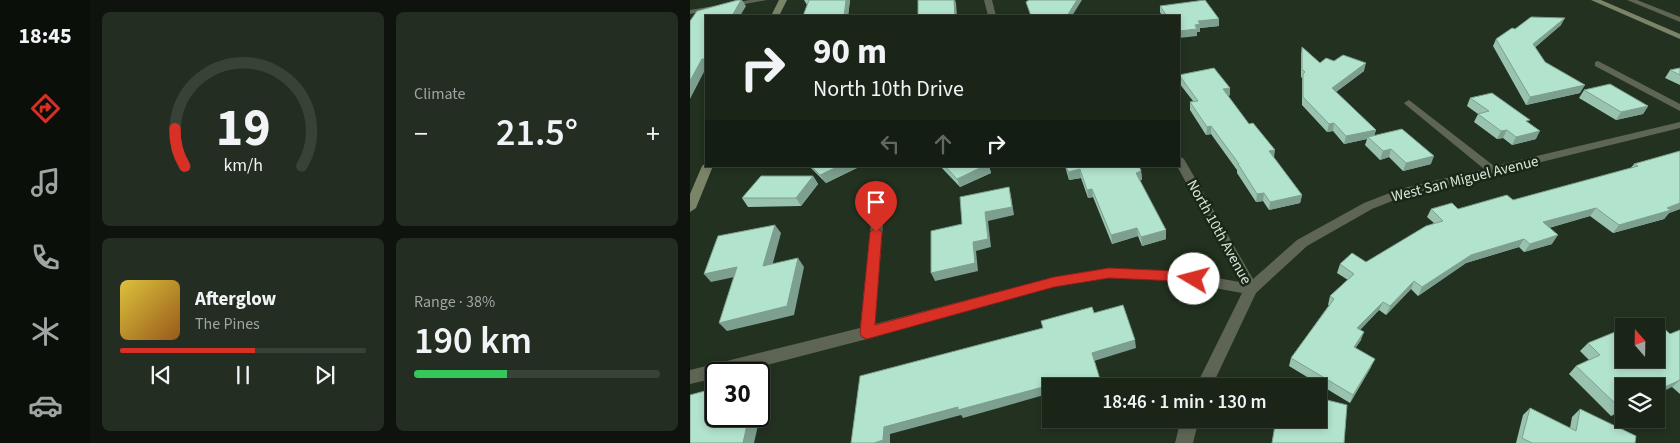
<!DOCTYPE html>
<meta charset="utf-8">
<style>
:root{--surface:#1a2518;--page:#232d21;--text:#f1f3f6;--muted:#9fa5a2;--line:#384237;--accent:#d93025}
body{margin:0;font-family:"Source Sans 3",sans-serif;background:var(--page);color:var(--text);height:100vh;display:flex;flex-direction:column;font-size:19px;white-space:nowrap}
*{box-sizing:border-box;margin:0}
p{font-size:16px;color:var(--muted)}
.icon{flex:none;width:28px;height:28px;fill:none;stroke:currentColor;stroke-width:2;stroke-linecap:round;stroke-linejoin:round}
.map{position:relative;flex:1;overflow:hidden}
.details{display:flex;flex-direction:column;gap:12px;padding:12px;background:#0e140d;width:600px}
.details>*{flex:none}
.guide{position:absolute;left:15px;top:15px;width:475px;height:152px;border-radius:0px;box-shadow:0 2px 8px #0003,0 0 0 1px var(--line);background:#1a2518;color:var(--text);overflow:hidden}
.needle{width:32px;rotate:340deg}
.controls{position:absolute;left:925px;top:318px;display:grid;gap:10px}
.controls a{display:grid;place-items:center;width:50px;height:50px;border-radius:0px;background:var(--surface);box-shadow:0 2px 8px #0003,0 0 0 1px var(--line);font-size:25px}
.speed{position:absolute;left:15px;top:362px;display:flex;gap:10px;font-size:25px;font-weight:700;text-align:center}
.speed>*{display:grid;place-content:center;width:65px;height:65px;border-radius:50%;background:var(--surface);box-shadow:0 2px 8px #0003,0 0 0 1px var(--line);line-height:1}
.speed .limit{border:2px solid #111;border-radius:8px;background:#fff;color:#111}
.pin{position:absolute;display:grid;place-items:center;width:42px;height:42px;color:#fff;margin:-51px -21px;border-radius:50% 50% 50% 0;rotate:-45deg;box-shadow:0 0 5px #0007}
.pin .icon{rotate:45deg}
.me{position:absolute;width:55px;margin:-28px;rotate:278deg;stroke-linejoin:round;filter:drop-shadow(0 0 4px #0008)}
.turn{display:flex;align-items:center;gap:18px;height:105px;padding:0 25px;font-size:22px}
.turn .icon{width:65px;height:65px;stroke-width:2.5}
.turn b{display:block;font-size:35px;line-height:42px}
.lanes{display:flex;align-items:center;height:48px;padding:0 25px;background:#0003;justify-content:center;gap:25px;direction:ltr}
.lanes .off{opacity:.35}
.big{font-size:38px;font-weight:600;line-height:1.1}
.details .card{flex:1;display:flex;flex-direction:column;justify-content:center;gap:8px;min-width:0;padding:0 18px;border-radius:8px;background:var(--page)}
.details .dial{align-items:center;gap:0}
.dial svg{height:130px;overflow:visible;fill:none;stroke:var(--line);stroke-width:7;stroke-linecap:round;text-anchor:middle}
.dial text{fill:var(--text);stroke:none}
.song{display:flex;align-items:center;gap:15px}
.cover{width:60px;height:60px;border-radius:8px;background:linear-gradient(135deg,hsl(50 70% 55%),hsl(30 70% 35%))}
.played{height:5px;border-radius:2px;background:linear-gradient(90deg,var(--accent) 55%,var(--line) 55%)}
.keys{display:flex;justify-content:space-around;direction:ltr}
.heat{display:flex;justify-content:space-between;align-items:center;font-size:28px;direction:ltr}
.charge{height:8px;border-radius:4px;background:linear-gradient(90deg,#34c759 38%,var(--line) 0)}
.details .tiles{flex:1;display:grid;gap:12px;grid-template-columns:repeat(2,1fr)}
.trip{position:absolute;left:352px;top:378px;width:285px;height:50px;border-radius:0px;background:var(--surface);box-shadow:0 2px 8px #0003,0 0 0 1px var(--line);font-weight:600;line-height:50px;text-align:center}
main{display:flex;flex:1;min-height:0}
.tabs{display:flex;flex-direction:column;width:90px;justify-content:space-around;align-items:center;background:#0a0f0a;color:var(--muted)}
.tabs .icon{width:35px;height:35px}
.tabs .active{color:var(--accent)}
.tabs b{font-size:22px;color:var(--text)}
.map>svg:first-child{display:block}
</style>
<main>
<nav class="tabs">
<b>18:45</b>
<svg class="icon active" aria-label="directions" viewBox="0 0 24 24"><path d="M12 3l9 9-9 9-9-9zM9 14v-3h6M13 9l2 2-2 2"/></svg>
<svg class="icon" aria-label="music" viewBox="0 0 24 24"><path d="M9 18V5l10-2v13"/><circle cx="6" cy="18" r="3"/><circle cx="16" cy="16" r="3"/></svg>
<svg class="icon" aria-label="phone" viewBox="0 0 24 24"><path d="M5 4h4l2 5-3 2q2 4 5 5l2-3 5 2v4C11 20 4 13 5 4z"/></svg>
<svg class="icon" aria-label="climate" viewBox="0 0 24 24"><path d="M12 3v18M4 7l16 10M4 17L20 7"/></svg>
<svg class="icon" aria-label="car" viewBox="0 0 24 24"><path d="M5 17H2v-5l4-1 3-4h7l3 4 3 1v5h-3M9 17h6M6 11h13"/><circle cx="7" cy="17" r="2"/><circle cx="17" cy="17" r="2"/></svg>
</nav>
<section class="details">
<div class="tiles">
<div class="card dial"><svg viewBox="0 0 100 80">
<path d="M14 69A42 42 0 1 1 86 69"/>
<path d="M14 69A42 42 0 0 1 8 46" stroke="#d93025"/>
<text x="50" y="56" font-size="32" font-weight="700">19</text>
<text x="50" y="72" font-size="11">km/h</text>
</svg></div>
<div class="card"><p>Climate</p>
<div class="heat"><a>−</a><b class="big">21.5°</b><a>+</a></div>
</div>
<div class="card">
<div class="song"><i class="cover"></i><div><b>Afterglow</b><p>The Pines</p></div></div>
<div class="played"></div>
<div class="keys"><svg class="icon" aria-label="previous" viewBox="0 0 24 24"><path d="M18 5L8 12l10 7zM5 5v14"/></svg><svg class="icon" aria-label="pause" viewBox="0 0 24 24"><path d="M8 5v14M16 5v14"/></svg><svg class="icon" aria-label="next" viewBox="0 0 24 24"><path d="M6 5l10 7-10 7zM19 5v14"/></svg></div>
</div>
<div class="card"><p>Range · 38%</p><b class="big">190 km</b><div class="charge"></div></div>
</div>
</section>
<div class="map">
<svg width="990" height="443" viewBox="0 0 990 443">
<rect width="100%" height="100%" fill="#223120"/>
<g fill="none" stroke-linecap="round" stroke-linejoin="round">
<g fill="#5f6554" fill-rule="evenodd">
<polygon points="60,0 77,0 0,14 0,10"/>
<polygon points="294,0 302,0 306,16 298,16"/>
<polygon points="937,0 947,0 990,17 990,22"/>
<polygon points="908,61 990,104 990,111 905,66 905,62"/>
<polygon points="719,100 804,166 990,122 990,128 717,195 682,209 617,246 566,293 522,386 506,386 552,293 486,281 419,278 364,287 177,339 42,374 26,374 26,378 0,384 0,370 170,328 182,213 188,209 194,213 185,324 364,277 419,268 486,271 550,282 487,166 489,156 494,159 563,279 607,240 674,203 710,189 794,169 716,105 714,103"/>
<polygon points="491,419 509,419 503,443 485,443"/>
</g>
<g fill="#7b8469" fill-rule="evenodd">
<polygon points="89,0 97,0 89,16 81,16"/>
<polygon points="901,0 911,0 990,34 990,39"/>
<polygon points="16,163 16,166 23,166 6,208 0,212 0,194 12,166"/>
</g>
</g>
<g fill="#99c3af">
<polygon points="114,0 160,0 158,16 117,5"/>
<polygon points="470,6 529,26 510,28 510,32 507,32 507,36 489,16 472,16 470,12"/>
<polygon points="871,25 845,47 855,62 890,93 836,105 803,46 806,39 825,29"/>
<polygon points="612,47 630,63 674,71 646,92 686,130 684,136 741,164 713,171 699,157 690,160 675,145 677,139 654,144 643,131 637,132 612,105 612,78 611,77 611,54"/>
<polygon points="990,68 990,85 975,78 980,70"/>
<polygon points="489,75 540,88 540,95 538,96 612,195 610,203 579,210 573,201 566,202 547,173 547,170 521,134 516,135 500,110 500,102 503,101 489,83"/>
<polygon points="894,90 958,106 953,114 926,120 889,98"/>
<polygon points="780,98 839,123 846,139 822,145 813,138 807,139 784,122 788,114 777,106"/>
<polygon points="990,151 990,209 979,213 974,219 923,233 900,216 859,228 862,244 834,252 829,247 776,263 728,296 721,289 696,315 689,310 670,330 671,340 665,348 681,367 660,403 599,366 601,358 639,305 638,305 640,296 658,280 647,273 650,264 676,262 744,223 737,217 741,209 768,209 823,200 940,169 944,164"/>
<polygon points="119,166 171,166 136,183"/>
<polygon points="250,166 299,166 301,173 270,187"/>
<polygon points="375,166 449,166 451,171 452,180 450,180 476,239 452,246 448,236 422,244 403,197 398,198 391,178 379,180"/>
<polygon points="123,176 128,184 111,206 58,207 52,198"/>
<polygon points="990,330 990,394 982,387 934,386 934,410 921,416 879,374 886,366 899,360 890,351 898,343 927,334 980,334"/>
<polygon points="840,408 880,428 882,417 890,409 945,443 826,443 833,415"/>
</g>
<g fill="#7d9f8f">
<polygon points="51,0 52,0 56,6 50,16 42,16"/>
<polygon points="156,0 160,0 158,16 154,16"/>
<polygon points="264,0 265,0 266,3 267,16 265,16"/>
<polygon points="387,0 392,0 382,16 377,16"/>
<polygon points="875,18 871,25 840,52 843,44"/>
<polygon points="529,19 529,26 510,28 510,32 507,32 507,36 489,38 489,31 508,21"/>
<polygon points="12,59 16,59 16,68 0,99 0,81"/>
<polygon points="676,63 674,71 640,96 642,88"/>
<polygon points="895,85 890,93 836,105 840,97"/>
<polygon points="540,88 540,95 532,97 533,89"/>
<polygon points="958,106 953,114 926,120 931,112"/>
<polygon points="644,123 643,131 637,132 639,124"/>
<polygon points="521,126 521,134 516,135 517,127"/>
<polygon points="686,130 683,138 678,137 677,139 654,144 656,136"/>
<polygon points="817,130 813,138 807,139 811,131"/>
<polygon points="850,131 846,139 822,145 826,137"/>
<polygon points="701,149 699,157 690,160 693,151"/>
<polygon points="585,150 584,158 579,151"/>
<polygon points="744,156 741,164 713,171 716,163"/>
<polygon points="149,166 171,166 136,183 130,175"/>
<polygon points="294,166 299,166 301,173 270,187 267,179"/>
<polygon points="390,169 391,178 379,180 378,172"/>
<polygon points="451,171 452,180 447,181 446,173"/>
<polygon points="123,176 128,184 111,206 106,198"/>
<polygon points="319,187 321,196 324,215 298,221 301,247 286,251 288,271 245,281 241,273 283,242 295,212"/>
<polygon points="402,189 403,197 398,198 397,190"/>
<polygon points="574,193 573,201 566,202 567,194"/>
<polygon points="612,195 610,203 579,210 580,202"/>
<polygon points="990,203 990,209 979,213 974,219 923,233 929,225"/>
<polygon points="906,208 900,216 847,231 853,222"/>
<polygon points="85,225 91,233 80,274 73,266"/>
<polygon points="447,228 448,236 422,244 421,235"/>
<polygon points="476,230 476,239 452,246 451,237"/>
<polygon points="868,235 862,244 834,252 840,244"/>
<polygon points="834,239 829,247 776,263 728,296 732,287 781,255"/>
<polygon points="108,258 114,267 104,315 37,331 29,323"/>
<polygon points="47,267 54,275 21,282 14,274"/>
<polygon points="724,281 721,289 696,315 700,306"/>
<polygon points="693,302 689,310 664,336 667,328"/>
<polygon points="674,332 671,340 661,355 664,347"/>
<polygon points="445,340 446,348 404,361 402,353"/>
<polygon points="685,359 681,367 660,403 663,395"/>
<polygon points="69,377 77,385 64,443 53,443 59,416 69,416"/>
<polygon points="990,380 982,387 966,395 966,391"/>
<polygon points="364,384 365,386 361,386 361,393 273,418 271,415 200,434 200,443 184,443 194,427 268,407"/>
<polygon points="934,407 934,410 921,416 930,408"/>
</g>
<g fill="#b2e3cc" stroke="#7d9f8f">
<polygon points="48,0 51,0 42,16 16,16 16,59 12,59 0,81 0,21 7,11"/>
<polygon points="119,0 156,0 154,16 113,16"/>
<polygon points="228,0 264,0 265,16 228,16"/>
<polygon points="339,0 387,0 377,16 341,16 336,2"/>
<polygon points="515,0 529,19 508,21 510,24 505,25 507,29 489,31 489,16 477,16 470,6"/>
<polygon points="841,17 875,18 843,44 855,62 895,85 840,97 806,39 822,28 825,29"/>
<polygon points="612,47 630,63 636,58 644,61 653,55 676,63 642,88 686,130 656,136 644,123 639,124 613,97 613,74 615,72 612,69"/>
<polygon points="524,68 540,88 533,89 559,124 563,123 585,150 579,151 612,195 580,202 574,193 567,194 548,164 549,164 521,126 517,127 500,102 508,101 489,75"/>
<polygon points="990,68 990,75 980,70"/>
<polygon points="920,84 958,106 931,112 894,90"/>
<polygon points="802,93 840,120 836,121 850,131 826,137 817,130 811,131 788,114 799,111 780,98"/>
<polygon points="712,129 744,156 716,163 701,149 693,151 678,137"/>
<polygon points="990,151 990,203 977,208 981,210 929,225 906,208 853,222 868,235 840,244 834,239 781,255 732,287 724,281 700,306 693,302 667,328 674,332 664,347 685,359 663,395 601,358 644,299 640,296 664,274 650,264 662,253 676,262 736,226 753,221 741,209 762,203 768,209 817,195 823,200 948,166 944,164"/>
<polygon points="121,166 149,166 130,175"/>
<polygon points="255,166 294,166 267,179"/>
<polygon points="376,166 449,166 451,171 446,173 476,230 451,237 447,228 421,235 402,189 397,190 390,169 378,172"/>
<polygon points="71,176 123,176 106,198 52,198"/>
<polygon points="319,187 322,207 295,212 298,239 283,242 285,263 241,273 241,231 272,224 270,197"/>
<polygon points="85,225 73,266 108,258 97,306 29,323 47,267 14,274 28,236"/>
<polygon points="433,305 445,340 402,353 412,386 364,386 364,384 268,410 268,407 194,427 193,440 184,443 161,443 170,376 353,328 351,321 402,307 404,313"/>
<polygon points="965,320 980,334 990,330 990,380 966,391 966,386 934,386 934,407 930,408 886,366 910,355 898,343 925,332 927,334 934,331 934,359 966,359 966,326 948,326"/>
<polygon points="26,388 26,416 59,416 53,443 0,443 0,395"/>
<polygon points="629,398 657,405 654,443 582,443 586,419 629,419"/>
<polygon points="840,408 886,431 890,409 946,436 945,443 842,443 832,438"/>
</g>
<polygon fill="#d93025" stroke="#8d1f18" points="186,227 192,232 185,325 364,277 419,268 486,271 509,276 511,279 509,283 504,284 486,281 419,278 364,287 177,339 172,337 170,333 180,232"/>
<g text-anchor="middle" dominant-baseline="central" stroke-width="5" stroke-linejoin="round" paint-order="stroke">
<g font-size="15" fill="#dbe5da" stroke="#182717">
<text transform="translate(775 179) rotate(-14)">West San Miguel Avenue</text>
<text transform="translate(529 232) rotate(61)">North 10th Avenue</text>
</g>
</g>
</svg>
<div class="controls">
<a><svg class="needle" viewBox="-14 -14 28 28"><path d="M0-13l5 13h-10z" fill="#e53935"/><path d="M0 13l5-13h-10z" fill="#9fa5a2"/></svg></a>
<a><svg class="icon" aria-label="layers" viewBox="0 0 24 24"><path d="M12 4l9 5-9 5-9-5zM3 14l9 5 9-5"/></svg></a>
</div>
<div class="speed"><div class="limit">30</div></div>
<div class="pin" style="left:186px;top:232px;background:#d93025"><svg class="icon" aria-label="arrive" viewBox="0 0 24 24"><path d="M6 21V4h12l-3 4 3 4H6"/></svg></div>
<svg class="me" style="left:504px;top:279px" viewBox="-20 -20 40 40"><circle r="19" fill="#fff"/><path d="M0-13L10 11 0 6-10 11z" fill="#d93025"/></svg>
<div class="trip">18:46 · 1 min · 130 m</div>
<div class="guide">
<div class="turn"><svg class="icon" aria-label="right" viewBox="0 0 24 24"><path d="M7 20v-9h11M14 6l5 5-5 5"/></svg><div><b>90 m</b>North 10th Drive</div></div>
<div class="lanes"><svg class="icon off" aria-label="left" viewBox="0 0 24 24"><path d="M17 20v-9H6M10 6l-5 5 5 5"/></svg><svg class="icon off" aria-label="ahead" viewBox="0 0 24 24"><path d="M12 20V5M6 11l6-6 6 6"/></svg><svg class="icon" aria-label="right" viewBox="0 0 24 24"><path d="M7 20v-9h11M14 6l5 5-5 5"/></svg></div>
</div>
</div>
</main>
